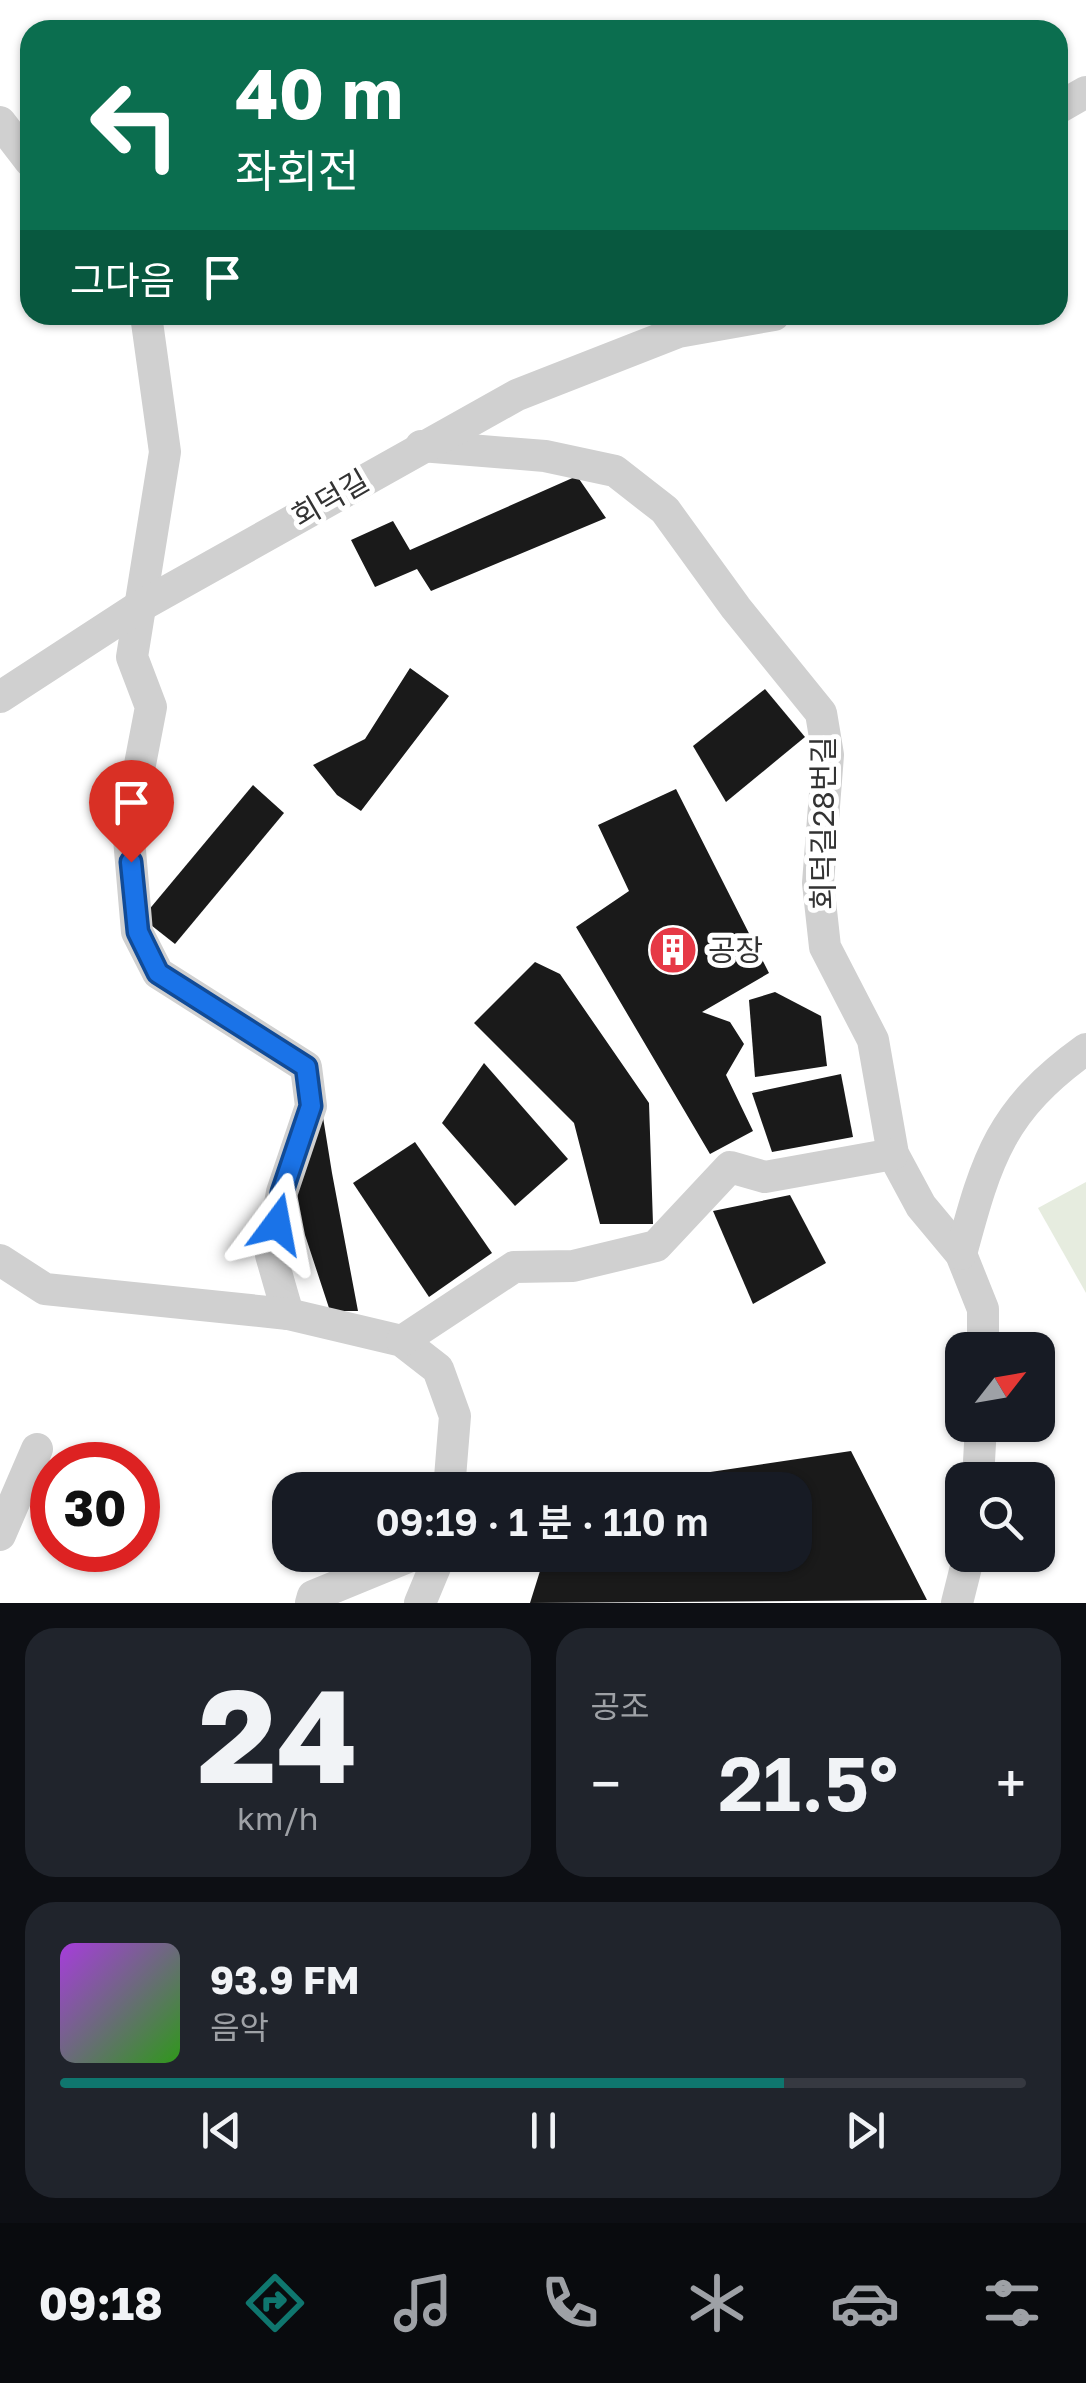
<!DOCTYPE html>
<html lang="ko">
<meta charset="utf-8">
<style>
:root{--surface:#171b24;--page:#20242c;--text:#f1f3f6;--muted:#9ea1a6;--line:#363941;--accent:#0f766e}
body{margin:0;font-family:"Golos Text","Noto Sans KR",sans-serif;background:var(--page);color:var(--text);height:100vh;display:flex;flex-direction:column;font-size:38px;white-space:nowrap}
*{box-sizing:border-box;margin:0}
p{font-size:32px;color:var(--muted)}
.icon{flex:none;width:55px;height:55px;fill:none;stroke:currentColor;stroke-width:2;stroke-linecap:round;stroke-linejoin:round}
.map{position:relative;height:1603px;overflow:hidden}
.drawer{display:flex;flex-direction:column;gap:25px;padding:25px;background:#0d0f14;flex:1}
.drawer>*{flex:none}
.top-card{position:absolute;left:20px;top:20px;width:1048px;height:305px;border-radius:30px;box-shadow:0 2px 8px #0004;background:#0b6e4f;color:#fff;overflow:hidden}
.needle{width:65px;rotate:59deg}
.fabs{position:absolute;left:945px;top:1332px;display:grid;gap:20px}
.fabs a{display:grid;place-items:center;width:110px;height:110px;border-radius:20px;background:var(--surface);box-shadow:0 2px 8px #0004;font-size:50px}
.speed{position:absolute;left:30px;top:1442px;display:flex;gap:20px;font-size:50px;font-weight:700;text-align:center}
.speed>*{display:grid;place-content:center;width:130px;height:130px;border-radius:50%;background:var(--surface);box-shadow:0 2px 8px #0004;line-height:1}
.speed .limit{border:15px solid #d22;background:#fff;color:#111}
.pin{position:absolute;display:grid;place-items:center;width:85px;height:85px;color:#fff;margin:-102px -42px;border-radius:50% 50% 50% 0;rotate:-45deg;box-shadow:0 0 10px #0007}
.pin .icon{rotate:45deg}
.me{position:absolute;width:110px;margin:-55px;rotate:13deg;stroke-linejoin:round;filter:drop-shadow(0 0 8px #0008)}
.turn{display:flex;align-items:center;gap:35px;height:210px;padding:0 50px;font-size:45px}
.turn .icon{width:130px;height:130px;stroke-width:2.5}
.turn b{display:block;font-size:70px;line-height:85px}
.then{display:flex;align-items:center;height:95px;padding:0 50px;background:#0003;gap:20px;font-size:38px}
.big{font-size:75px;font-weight:600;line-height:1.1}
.drawer .card{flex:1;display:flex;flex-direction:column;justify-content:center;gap:15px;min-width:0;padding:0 35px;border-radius:30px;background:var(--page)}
.drawer .dial{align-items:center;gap:0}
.dial b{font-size:130px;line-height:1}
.song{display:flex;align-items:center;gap:30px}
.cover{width:120px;height:120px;border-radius:15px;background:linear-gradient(135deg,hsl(280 70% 55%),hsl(110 70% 35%))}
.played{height:10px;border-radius:5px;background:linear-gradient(90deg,var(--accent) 75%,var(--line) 75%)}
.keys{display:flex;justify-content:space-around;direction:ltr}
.heat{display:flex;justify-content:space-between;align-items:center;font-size:55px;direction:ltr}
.drawer .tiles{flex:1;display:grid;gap:25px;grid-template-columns:1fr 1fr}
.card:last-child{grid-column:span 2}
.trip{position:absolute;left:272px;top:1472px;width:540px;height:100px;border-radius:30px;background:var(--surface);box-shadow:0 2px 8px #0004;font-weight:600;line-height:100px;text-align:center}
.tab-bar{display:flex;height:160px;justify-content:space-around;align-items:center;background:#090b0e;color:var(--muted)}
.tab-bar .icon{width:70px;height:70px}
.tab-bar .on{color:var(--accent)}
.tab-bar b{font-size:45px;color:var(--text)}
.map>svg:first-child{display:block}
</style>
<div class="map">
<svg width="1086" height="1603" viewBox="0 0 1086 1603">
<rect width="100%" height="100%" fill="#fff"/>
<polygon fill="#e6ecdf" points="1086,1182 1086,1293 1038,1208"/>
<g fill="#1a1a1a">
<polygon points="577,476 606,518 431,591 417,569 375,587 351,540 393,521 410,550"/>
<polygon points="410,668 449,696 361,811 337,795 313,765 365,739"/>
<polygon points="765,689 805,737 726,802 693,746"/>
<polygon points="253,785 284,813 175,944 142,918"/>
<polygon points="676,789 769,973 702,1012 730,1022 744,1044 726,1075 753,1131 710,1154 576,927 629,891 598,825"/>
<polygon points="535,962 560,974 649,1103 653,1224 600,1224 574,1123 474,1023"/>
<polygon points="775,992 821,1016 827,1066 755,1077 749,1000"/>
<polygon points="484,1063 568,1159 515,1206 442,1123"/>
<polygon points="841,1074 853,1137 772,1152 752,1093"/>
<polygon points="322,1111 332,1173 358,1311 330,1311 305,1235 294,1178"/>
<polygon points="415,1142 492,1253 429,1297 353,1183"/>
<polygon points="790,1195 826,1263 753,1304 713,1211"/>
<polygon points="851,1451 927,1600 530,1603 545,1555 795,1555 795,1490 603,1488"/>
</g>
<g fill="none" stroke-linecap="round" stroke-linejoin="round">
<g stroke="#d0d0d0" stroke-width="32">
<polyline points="1058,108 1086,92"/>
<polyline points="0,122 30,161"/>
<polyline points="146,315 165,452 132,657 151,707 128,827 137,932 158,973 306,1067 311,1106 282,1192 271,1255 288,1314"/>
<polyline points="421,446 545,456 615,471 665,510 736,608 821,713 828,755 818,883 825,947 873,1040 893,1154 921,1206 961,1254 983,1309 983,1350"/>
<polyline points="0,697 137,608 517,395 678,332 774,315"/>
<path d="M961 1254C987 1157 1001 1110 1086 1049"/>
<polyline points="0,1260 45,1289 288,1314 402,1341 438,1369 455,1416 449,1490"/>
<polyline points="402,1341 514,1267 573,1266 656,1246 730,1167 765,1177 893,1154"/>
<polyline points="978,1480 981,1425"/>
<polyline points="0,1535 37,1449"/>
<polyline points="311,1603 313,1596 413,1555"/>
<polyline points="420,1603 440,1555"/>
<polyline points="957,1603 969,1555"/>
</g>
</g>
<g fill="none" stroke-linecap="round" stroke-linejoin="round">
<g stroke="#114b97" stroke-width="25">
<polyline id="route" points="131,862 138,932 158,973 306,1067 311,1106 282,1192 277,1224"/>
</g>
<use href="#route" stroke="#1a73e8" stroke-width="18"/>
</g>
<defs>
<g id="building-disc" transform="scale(2.5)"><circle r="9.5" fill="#e63946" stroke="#fff"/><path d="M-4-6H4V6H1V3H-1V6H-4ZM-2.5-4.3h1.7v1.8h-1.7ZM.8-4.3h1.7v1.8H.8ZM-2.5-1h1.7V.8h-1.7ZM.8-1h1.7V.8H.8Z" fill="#fff"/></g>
</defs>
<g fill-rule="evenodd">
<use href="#building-disc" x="673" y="950"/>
</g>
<g text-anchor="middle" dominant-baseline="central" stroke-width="10" stroke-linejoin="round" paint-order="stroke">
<g font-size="30" fill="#333" stroke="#fff">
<text transform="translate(330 498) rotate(-30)">회덕길</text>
<text transform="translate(823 823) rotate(-90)">회덕길28번길</text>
</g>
<g font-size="30" fill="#333" stroke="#fff" text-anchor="start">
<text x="708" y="950">공장</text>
</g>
</g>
</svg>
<div class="fabs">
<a><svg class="needle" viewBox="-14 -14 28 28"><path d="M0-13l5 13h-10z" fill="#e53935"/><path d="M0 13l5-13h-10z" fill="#9ea1a6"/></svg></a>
<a><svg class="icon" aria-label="search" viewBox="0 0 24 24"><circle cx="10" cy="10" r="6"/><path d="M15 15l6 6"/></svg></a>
</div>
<div class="speed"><div class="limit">30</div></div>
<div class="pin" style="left:131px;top:862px;background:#d93025"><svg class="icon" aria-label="arrive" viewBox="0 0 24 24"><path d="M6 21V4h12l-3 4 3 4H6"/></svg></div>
<svg class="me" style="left:277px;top:1224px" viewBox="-20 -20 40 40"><path d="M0-17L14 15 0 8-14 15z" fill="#1a73e8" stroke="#fff" stroke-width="4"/></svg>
<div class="trip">09:19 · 1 분 · 110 m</div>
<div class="top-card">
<div class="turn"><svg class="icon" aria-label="left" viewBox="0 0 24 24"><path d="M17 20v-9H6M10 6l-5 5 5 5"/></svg><div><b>40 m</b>좌회전</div></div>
<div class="then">그다음<svg class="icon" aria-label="arrive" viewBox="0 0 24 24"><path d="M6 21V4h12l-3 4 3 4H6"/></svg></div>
</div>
</div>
<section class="drawer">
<div class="tiles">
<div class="card dial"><b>24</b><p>km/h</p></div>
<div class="card"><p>공조</p>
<div class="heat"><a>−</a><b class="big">21.5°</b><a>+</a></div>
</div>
<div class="card">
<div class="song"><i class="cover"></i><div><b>93.9 FM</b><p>음악</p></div></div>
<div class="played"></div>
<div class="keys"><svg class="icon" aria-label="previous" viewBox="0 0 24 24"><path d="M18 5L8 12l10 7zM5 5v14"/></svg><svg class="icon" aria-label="pause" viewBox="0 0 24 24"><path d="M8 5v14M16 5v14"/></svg><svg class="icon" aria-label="next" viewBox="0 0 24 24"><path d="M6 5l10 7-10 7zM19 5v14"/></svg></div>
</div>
</div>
</section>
<nav class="tab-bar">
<b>09:18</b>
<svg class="icon on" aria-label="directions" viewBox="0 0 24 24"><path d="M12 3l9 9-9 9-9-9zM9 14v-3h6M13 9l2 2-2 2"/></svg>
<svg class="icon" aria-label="music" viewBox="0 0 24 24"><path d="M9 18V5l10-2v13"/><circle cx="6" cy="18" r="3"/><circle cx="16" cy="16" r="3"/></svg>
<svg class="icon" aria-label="phone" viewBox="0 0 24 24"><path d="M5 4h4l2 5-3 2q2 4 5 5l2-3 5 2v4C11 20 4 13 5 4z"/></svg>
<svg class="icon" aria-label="climate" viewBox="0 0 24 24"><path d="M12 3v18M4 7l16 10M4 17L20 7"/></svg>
<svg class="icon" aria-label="car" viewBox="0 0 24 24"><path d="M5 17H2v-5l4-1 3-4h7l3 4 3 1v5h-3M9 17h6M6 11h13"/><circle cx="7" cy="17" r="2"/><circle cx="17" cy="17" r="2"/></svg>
<svg class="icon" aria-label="filters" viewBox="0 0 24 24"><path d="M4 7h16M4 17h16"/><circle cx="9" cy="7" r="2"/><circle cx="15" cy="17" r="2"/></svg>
</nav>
